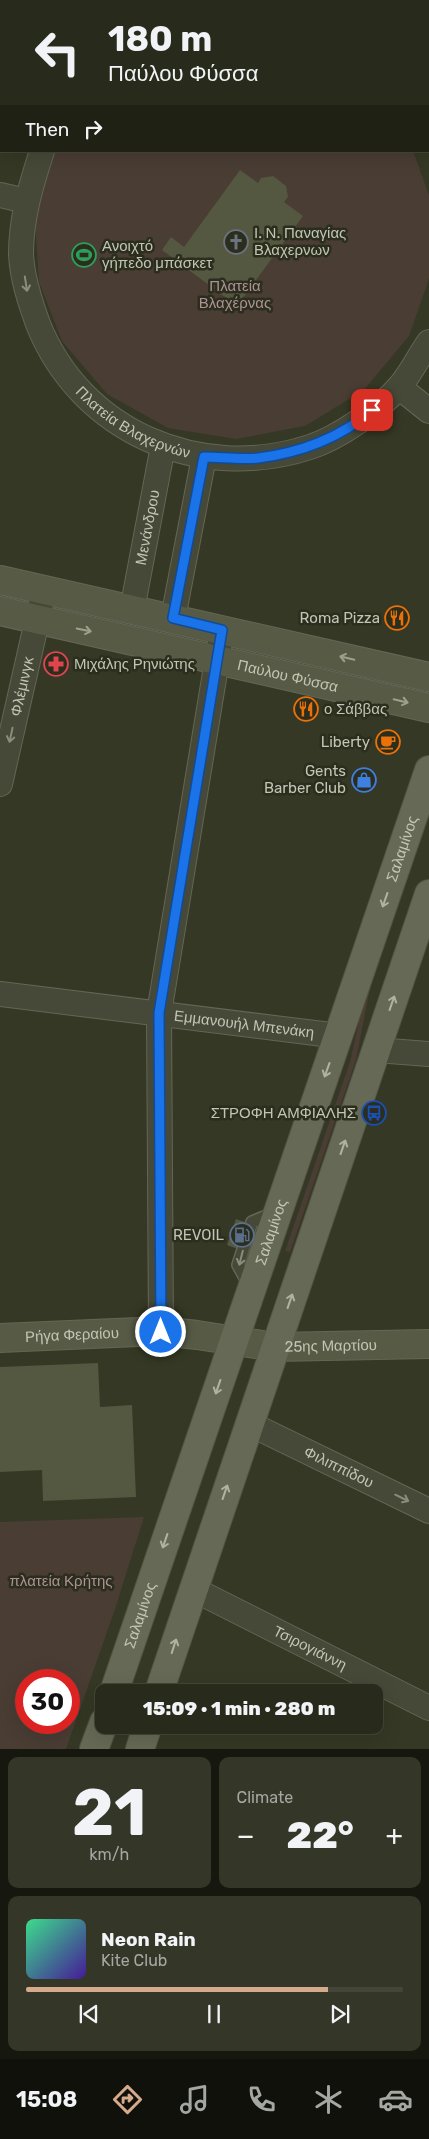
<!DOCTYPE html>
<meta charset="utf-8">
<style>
:root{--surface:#282a1b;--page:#343628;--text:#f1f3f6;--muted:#a5a7a3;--line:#44463a;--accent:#d6ab8b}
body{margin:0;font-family:Rubik,sans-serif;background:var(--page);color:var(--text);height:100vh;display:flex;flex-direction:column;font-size:19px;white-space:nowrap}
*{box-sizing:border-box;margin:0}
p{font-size:16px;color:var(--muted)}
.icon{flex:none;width:28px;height:28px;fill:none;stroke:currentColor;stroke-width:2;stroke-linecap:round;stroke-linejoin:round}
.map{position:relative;height:1749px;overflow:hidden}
.side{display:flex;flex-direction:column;gap:8px;padding:8px;background:#16170f;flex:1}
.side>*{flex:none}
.banner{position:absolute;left:0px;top:0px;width:430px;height:152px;box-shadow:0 5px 20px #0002,0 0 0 1px var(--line);background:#282a1b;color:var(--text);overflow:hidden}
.speed{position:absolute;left:15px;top:1669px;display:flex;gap:10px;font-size:25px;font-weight:700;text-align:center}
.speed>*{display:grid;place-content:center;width:65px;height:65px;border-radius:50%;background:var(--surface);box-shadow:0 5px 20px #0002,0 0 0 1px var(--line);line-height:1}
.speed .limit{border:8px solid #d22;background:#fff;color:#111}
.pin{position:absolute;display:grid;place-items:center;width:42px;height:42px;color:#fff;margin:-21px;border-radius:10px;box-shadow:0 2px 8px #0006}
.me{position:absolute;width:55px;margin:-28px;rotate:0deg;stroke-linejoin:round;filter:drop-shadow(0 0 4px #0008)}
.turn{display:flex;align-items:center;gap:18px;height:105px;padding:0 25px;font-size:22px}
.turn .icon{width:65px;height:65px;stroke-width:2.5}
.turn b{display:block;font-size:35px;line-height:42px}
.then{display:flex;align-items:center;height:48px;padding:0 25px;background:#0003;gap:10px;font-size:19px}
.big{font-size:38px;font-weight:800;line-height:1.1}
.side .card{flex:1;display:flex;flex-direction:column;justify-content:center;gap:8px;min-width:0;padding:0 18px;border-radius:10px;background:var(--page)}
.side .dial{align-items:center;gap:0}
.dial b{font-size:65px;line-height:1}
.song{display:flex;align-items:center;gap:15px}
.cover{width:60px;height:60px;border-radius:8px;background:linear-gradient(135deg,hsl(150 70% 55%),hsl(260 70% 35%))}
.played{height:5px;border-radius:2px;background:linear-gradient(90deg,var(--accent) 80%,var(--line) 80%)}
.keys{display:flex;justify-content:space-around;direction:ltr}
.heat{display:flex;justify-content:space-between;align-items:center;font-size:28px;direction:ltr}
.side .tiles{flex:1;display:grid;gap:8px;grid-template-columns:1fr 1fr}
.card:last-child{grid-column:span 2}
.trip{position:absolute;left:95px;top:1684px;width:288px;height:50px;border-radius:10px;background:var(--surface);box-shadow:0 5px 20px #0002,0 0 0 1px var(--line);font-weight:800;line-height:50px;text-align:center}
.tabs{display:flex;height:80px;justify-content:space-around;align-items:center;background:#10110b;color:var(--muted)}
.tabs .icon{width:35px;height:35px}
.tabs .active{color:var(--accent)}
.tabs b{font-size:22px;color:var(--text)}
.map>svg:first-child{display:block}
</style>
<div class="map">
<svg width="429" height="1749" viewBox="0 0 429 1749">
<rect width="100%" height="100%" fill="#353824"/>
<g fill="#493d34" fill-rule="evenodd">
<polygon points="56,151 413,151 429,195 429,279 409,336 364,390 305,426 236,439 168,428 107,394 62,341 39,282 35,220 51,159"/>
<polygon points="375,963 356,1060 290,1252 285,1251 350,1062 370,970"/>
<path d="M144 1517 115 1609 66 1749H0V1522ZM26 1680H69V1722H26Z"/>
</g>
<g fill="#545840">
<polygon points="240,170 258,183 261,178 273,176 286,186 288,197 284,202 303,216 237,306 162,250 171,237 184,247"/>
<polygon points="236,1219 264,1229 254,1255 227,1245"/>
<polygon points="98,1363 100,1407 132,1405 136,1497 43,1501 42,1470 0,1472 0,1367"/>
</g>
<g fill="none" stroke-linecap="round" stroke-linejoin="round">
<g stroke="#646656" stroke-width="14">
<polyline id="lane" points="249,1285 238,1265 252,1222 274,1213"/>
</g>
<g stroke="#646656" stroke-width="26">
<g id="street">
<polyline points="167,0 168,1"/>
<polyline points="378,1 378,0"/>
<path id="s1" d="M42 151C31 185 21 218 21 254 22 278 30 302 38 324 81 432 200 483 310 447 338 438 380 409 400 386 411 373 419 356 429 342"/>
<polyline points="0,195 26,201"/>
<polyline points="399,387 429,411"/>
<path id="s2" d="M132 610 163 446"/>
<polyline points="173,618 204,457"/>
<path id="s3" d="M0 784 44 590"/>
<path id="s4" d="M0 994 339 1036"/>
<polyline points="376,1050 429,1054"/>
<polyline points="161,1331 159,1013 222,630"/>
<path id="s5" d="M248 1423 429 1511"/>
<path id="s6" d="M193 1589 429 1708"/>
</g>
</g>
<g stroke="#646656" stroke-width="30">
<g id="secondary">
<polyline points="0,580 429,677"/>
<path id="s7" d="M0 611 429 708"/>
<path id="s8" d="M0 1338 161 1331 197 1335 275 1347 429 1344"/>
</g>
</g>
<g stroke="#525544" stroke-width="30">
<g id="primary">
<path id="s9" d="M114 1692 429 770"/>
<polyline points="159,1692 429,894"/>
<polyline points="94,1749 104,1722"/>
<polyline points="140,1749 148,1725"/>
</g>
</g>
<use href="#lane" stroke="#464937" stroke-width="11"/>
<use href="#street" stroke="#464937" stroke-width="24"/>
<use href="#secondary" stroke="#575b46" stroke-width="28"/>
<use href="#primary" stroke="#666955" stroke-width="28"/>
</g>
<defs><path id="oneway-shaft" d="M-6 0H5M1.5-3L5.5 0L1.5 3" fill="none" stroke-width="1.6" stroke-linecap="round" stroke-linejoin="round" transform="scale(1.25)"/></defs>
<g stroke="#8a8d7b">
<use href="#oneway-shaft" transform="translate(26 284) rotate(81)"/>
<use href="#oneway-shaft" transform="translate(11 735) rotate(102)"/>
<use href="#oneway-shaft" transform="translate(241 1258) rotate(104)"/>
<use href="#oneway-shaft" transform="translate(402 1498) rotate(26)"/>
</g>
<g stroke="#9ca08d">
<use href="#oneway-shaft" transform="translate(84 630) rotate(12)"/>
<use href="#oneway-shaft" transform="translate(347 658) rotate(-167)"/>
<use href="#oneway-shaft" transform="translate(401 701) rotate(13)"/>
</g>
<g stroke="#afb3a0">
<use href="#oneway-shaft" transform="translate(385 900) rotate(109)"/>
<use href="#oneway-shaft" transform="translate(392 1003) rotate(-71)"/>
<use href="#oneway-shaft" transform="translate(327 1070) rotate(110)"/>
<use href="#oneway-shaft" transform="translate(343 1147) rotate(-71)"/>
<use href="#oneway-shaft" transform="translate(290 1301) rotate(-71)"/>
<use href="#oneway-shaft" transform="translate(218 1387) rotate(109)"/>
<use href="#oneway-shaft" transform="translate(225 1492) rotate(-71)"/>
<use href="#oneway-shaft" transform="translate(165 1541) rotate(109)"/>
<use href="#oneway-shaft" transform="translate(174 1646) rotate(-72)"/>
</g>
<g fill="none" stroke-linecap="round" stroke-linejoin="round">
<g stroke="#114b97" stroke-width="12">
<path id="route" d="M161 1332 159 1013 222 630 173 618 204 457C221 457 241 460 258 458 299 453 341 438 372 410"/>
</g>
<use href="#route" stroke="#1a73e8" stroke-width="9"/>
</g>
<defs>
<g id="church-ring" transform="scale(1.25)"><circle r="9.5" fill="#2b2d1d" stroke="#6b7280" stroke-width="1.5"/><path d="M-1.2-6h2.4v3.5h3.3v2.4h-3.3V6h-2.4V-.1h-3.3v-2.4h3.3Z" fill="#6b7280"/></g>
<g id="stadium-ring" transform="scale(1.25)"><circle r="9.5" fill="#2b2d1d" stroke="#2e9e5b" stroke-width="1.5"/><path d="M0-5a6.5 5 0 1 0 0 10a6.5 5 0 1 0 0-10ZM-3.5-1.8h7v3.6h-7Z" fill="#2e9e5b"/></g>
<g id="restaurant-ring" transform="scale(1.25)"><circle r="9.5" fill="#2b2d1d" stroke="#e8710a" stroke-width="1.5"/><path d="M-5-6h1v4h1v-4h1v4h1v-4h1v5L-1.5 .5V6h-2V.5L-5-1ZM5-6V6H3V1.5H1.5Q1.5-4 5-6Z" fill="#e8710a"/></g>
<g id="pharmacy-ring" transform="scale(1.25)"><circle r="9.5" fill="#2b2d1d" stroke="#e0444e" stroke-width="1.5"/><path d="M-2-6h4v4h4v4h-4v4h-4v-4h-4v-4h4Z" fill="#e0444e"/></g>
<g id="cafe-ring" transform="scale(1.25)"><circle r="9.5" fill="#2b2d1d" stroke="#e8710a" stroke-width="1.5"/><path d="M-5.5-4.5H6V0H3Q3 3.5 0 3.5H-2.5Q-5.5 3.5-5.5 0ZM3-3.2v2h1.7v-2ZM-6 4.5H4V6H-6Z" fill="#e8710a"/></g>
<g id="shop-ring" transform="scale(1.25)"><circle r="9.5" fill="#2b2d1d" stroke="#3f7fe0" stroke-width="1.5"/><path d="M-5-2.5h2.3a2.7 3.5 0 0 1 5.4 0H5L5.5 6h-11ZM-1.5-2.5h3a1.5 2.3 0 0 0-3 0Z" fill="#3f7fe0"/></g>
<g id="bus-ring" transform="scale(1.25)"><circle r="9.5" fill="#2b2d1d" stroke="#1a4fb4" stroke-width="1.5"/><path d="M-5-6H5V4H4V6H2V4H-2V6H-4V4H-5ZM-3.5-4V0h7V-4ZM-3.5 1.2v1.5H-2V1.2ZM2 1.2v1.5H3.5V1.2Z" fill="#1a4fb4"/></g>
<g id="fuel-ring" transform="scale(1.25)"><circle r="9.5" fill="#2b2d1d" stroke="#5c6f8a" stroke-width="1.5"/><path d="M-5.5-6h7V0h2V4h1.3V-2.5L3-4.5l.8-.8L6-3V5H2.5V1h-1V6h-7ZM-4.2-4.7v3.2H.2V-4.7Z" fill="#5c6f8a"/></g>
</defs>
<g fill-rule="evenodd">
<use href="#church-ring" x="236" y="242"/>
<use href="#stadium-ring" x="84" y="255"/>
<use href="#restaurant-ring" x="397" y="618"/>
<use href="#pharmacy-ring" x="56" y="664"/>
<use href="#restaurant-ring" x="306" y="709"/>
<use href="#cafe-ring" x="388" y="742"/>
<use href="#shop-ring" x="364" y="780"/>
<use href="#bus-ring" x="374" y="1113"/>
<use href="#fuel-ring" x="242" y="1235"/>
</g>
<g text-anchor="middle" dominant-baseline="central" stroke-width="5" stroke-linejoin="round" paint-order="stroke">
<g font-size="15" fill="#c1c5b3" stroke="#2b2d1d" text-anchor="end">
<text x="254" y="233" text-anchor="start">Ι. Ν. Παναγίας<tspan x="254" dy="17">Βλαχερνων</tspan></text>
<text x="102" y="246" text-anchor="start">Ανοιχτό<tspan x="102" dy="17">γήπεδο μπάσκετ</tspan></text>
<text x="380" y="618">Roma Pizza</text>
<text x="74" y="664" text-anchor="start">Μιχάλης Ρηνιώτης</text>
<text x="324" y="709" text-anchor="start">ο Σάββας</text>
<text x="370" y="742">Liberty</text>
<text x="346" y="771">Gents<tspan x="346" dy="17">Barber Club</tspan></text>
<text x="356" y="1113">ΣΤΡΟΦΗ ΑΜΦΙΑΛΗΣ</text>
<text x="224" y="1235">REVOIL</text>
</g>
<g font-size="15" fill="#ae9197" stroke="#2b2d1d">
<text x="235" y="286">Πλατεία<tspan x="235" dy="17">Βλαχέρνας</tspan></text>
<text x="61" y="1581">πλατεία Κρήτης</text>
</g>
<g font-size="15" fill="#c1c5b3" stroke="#2b2d1d">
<text stroke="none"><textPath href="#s1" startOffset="320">Πλατεία Βλαχερνών</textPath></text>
<text stroke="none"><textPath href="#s2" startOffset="84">Μενάνδρου</textPath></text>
<text stroke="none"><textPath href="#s7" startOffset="295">Παύλου Φύσσα</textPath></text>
<text stroke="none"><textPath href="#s3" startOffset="100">Φλέμινγκ</textPath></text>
<text stroke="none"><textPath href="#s9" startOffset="891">Σαλαμίνος</textPath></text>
<text stroke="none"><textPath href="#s4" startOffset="246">Εμμανουήλ Μπενάκη</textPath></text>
<text stroke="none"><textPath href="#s9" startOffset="486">Σαλαμίνος</textPath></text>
<text stroke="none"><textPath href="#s8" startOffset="72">Ρήγα Φεραίου</textPath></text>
<text stroke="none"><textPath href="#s8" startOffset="332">25ης Μαρτίου</textPath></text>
<text stroke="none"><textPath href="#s5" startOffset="101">Φιλιππίδου</textPath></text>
<text stroke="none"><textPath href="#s9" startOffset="81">Σαλαμίνος</textPath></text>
<text stroke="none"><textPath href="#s6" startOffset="131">Τσιρογιάννη</textPath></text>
</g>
</g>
</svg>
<div class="speed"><div class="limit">30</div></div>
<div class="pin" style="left:372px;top:410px;background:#d93025"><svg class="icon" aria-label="arrive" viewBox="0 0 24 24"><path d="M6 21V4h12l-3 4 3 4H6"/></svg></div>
<svg class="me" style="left:161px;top:1332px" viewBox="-20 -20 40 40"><circle r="17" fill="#1a73e8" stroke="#fff" stroke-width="3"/><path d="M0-11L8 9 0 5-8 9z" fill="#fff"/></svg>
<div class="trip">15:09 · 1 min · 280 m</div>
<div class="banner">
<div class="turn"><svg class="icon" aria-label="left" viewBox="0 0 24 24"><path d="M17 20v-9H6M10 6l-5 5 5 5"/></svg><div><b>180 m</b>Παύλου Φύσσα</div></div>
<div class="then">Then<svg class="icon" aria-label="right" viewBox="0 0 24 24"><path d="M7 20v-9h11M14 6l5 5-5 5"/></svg></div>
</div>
</div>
<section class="side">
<div class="tiles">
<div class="card dial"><b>21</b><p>km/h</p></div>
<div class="card"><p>Climate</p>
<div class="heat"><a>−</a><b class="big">22°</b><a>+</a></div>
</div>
<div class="card">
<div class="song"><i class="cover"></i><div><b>Neon Rain</b><p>Kite Club</p></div></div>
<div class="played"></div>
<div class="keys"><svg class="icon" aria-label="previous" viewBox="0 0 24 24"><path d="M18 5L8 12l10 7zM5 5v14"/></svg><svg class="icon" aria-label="pause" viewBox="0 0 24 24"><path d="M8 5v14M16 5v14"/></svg><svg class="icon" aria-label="next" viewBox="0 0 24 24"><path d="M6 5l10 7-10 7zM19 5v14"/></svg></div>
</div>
</div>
</section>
<nav class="tabs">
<b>15:08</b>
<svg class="icon active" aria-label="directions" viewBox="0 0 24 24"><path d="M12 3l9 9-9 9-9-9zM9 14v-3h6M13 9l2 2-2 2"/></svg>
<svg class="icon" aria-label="music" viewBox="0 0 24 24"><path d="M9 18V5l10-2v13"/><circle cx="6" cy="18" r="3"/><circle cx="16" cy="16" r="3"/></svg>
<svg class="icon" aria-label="phone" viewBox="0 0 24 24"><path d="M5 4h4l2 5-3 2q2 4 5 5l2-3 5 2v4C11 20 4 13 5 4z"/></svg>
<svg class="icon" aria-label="climate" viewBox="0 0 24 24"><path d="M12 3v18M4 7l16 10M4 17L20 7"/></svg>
<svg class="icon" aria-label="car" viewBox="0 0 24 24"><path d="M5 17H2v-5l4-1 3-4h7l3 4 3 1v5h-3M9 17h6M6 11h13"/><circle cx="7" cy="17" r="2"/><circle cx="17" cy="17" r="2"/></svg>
</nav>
